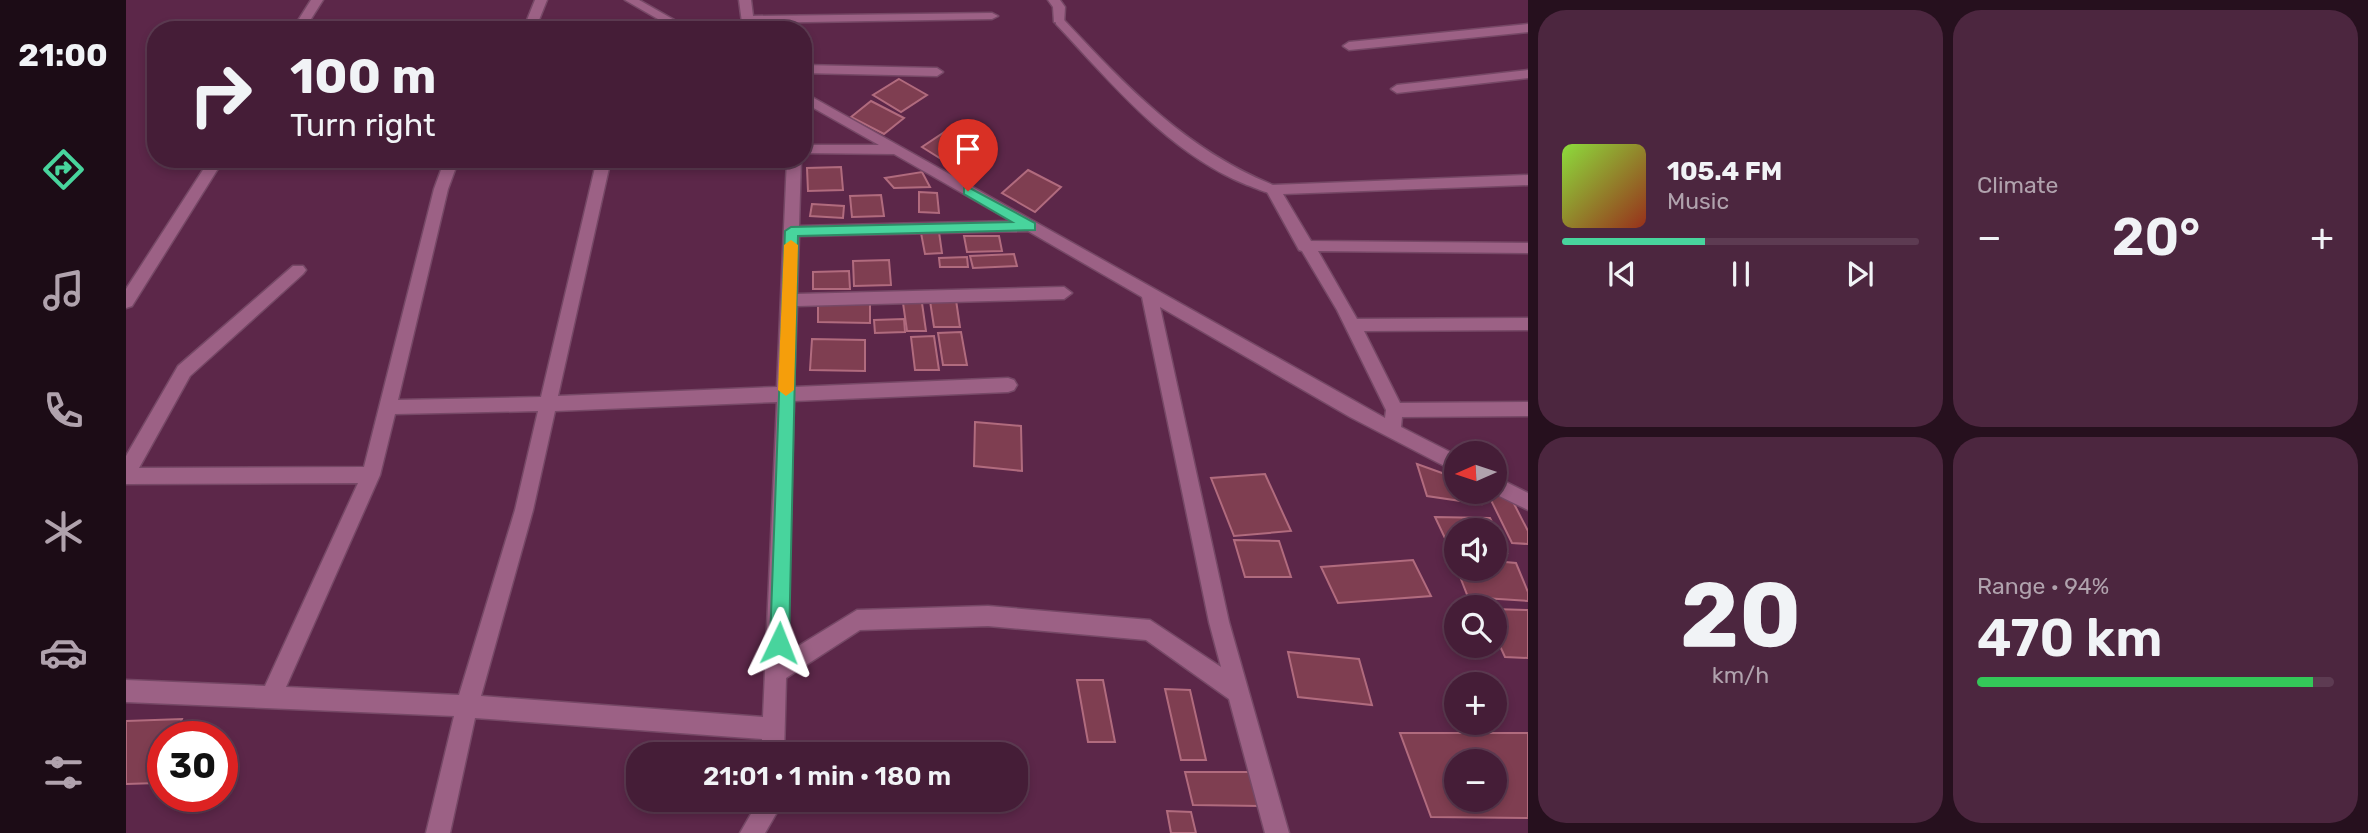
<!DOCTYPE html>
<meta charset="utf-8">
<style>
:root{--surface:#451d37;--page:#4c263f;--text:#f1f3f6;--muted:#b0a2ad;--line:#5d3b52;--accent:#48d49d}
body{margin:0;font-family:Rubik,sans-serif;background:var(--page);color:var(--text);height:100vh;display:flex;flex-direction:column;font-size:26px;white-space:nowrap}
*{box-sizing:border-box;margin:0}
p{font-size:23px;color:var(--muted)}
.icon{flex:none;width:38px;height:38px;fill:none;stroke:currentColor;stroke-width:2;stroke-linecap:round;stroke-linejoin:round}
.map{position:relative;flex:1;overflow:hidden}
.panel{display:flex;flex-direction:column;gap:10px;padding:10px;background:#26101e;width:840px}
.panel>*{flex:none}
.banner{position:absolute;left:21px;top:21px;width:665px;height:147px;border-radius:28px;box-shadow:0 4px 10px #0003,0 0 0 2px var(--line);background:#451d37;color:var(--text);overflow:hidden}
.needle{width:46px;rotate:267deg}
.fabs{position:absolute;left:1318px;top:441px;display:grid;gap:14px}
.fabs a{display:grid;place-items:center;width:63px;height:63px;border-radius:50%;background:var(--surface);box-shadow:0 4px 10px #0003,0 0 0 2px var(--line);font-size:35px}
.speed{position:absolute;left:21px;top:721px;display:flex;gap:14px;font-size:35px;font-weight:700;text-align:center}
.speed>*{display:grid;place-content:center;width:91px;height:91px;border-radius:50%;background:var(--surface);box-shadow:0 4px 10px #0003,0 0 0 2px var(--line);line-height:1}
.speed .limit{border:10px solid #d22;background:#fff;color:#111}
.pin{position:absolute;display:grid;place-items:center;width:60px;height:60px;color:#fff;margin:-72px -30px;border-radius:50% 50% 50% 0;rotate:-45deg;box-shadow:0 0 7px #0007}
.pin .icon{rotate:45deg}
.me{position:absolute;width:77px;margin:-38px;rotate:2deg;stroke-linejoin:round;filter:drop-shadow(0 0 5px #0008)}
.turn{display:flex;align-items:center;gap:24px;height:147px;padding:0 28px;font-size:32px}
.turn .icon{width:91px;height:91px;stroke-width:2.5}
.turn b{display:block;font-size:49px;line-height:60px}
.big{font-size:52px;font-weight:600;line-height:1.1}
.panel .tile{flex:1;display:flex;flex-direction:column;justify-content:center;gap:10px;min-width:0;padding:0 24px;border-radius:28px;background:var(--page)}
.panel .dial{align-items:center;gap:0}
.dial b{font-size:91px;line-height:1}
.song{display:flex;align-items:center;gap:21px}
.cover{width:84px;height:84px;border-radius:10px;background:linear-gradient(135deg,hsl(90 70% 55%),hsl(10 70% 35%))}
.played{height:7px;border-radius:4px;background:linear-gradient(90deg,var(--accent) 40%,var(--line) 40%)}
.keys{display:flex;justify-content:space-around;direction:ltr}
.heat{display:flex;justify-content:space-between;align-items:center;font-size:38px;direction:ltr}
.charge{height:10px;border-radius:5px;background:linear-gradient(90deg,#34c759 94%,var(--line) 0)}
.panel .tiles{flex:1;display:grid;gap:10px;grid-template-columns:repeat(2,1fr)}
.trip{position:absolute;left:500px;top:742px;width:402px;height:70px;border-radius:28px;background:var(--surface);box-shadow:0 4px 10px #0003,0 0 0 2px var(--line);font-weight:600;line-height:70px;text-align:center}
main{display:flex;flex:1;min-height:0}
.menu{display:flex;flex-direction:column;width:126px;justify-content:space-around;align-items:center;background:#1c0c16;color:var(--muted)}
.menu .icon{width:49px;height:49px}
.menu .active{color:var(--accent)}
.menu b{font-size:32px;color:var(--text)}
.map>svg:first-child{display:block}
</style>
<main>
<nav class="menu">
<b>21:00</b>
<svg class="icon active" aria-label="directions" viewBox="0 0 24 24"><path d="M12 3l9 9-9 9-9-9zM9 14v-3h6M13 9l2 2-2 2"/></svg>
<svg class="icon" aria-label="music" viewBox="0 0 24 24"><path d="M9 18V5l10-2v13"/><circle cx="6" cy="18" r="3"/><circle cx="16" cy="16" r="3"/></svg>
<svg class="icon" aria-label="phone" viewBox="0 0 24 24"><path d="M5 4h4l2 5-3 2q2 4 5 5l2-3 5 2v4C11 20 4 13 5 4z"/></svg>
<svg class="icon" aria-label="climate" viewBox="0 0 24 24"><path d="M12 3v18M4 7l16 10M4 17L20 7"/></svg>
<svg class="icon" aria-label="car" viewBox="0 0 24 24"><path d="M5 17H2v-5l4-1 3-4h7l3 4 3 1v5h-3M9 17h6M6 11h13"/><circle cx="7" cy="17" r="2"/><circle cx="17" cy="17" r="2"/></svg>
<svg class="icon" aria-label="filters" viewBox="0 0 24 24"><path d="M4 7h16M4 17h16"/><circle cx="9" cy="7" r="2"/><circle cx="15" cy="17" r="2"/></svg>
</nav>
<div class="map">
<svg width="1402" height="833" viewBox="0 0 1402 833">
<rect width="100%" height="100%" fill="#5c2749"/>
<g fill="#7f3e51" stroke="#b16b7e" stroke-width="2" fill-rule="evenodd">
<polygon points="773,79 801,95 775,112 747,95"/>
<polygon points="745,101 778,118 758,134 725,117"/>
<polygon points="820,131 852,150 828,167 796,147"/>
<polygon points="715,167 717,190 682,191 681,168"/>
<polygon points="902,170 935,187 909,212 876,193"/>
<polygon points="796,172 804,187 768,188 759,178"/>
<polygon points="793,192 811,193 813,213 793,212"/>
<polygon points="755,195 758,216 726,217 724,196"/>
<polygon points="686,204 718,206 717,218 684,216"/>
<polygon points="813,232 816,253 799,254 795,233"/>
<polygon points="838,236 873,236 876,251 841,252"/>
<polygon points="888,254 891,266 847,268 844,256"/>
<polygon points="841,257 842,267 814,267 813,258"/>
<polygon points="763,260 765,285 728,286 727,261"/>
<polygon points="723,271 724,289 687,289 687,272"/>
<polygon points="830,300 834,327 808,327 804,301"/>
<polygon points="692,302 744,303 744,323 692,322"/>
<polygon points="777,303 796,303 800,331 781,331"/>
<polygon points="778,319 779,332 749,333 748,320"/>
<polygon points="835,332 841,365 817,365 812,333"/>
<polygon points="808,336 813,370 789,370 785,337"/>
<polygon points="686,339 739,340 739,371 684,370"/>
<polygon points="849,422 895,426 896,471 848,466"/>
<polygon points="1291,464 1330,478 1330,492 1351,492 1355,504 1301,496"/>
<polygon points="1139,474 1165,531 1108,536 1085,478"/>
<polygon points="1361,492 1384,496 1402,531 1402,544 1386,543"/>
<polygon points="1309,517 1364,518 1381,553 1368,553 1368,530 1330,530 1330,553 1326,553"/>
<polygon points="1108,540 1153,541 1165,577 1119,577"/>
<polygon points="1287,560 1305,596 1212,603 1195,567"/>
<polygon points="1368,561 1390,563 1402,592 1402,601 1342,597 1331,569 1368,569"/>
<polygon points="1368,609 1402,610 1402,658 1379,657 1368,633"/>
<polygon points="1162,652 1233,659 1246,705 1172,697"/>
<polygon points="951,680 977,680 989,742 962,742"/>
<polygon points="1039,689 1064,690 1080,760 1055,760"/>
<polygon points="56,719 49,737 37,737 37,768 31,783 0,784 0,721"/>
<path d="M1274 733H1402V818L1305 817ZM1330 761H1368V800H1330Z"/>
<polygon points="1059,772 1125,772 1134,806 1067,805"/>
<polygon points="1041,811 1065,812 1070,833 1045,833"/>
</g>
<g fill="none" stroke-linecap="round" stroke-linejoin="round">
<g stroke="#764866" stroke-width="3">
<path id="service" d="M930 20H938C1003 89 1062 152 1152 187V193C1142 195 1131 188 1121 185 1044 154 986 84 930 24Z"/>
</g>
<g stroke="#764866" stroke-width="3">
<g id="minor">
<polygon points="185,0 197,0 178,30 166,30"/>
<polygon points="409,0 421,0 409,30 397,30"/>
<polygon points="499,0 513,0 566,30 551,30"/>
<polygon points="613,0 625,0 627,16 866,13 872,16 866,19 628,23 629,30 617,30"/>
<polygon points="922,0 934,0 939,7 938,24 928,22 927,7"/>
<polygon points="1402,24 1402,32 1223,50 1217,46 1223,42"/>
<polygon points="677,65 811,68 817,72 811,76 677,73"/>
<polygon points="1402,70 1402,78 1271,93 1265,89 1271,85"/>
<path d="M677 92 1259 418 1260 410 1211 310 1176 251 1173 250 1140 190 1147 185 1402 175V185L1157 194 1185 241 1402 243V253L1192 251 1231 319 1402 318V330L1238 331 1274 403 1402 402V416L1276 417 1275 427 1330 455V472L1224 417 1034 307 1103 622 1163 833H1139L1103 699 1020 640 862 626 734 630 660 678 658 754H636V739L349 718 324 833H300L328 716 0 702V680L139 686 232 483 0 484V456L52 366 167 266H177L180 270 177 274 64 376 13 468 238 467 308 189 319 159H333L322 189 272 400 415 397 471 159H485L432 396 651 387 661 159H675L673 226 885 221 768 154 677 153V145H753L677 102ZM902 231 1016 297 1083 622 1095 667 1024 620 862 606 731 610 661 653 668 401 882 392 888 390 891 385 888 380 882 378 668 387 671 306 938 299 946 293 938 287 671 294 673 236ZM651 402 637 717 355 696 407 510 429 411ZM412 411 389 510 333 695 160 687 254 475 269 414Z"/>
<polygon points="84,159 98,159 6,306 0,308 0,289"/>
<polygon points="1368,476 1402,493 1402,510 1365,492 1368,492"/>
<polygon points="633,800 658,800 639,833 614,833"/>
</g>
</g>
<use href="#service" fill="#9c6185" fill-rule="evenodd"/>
<use href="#minor" fill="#9c6185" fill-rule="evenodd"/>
</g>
<polygon fill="#48d49d" stroke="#2f8a66" stroke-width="2" points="842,187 909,223 909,230 672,236 663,643 660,649 653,652 647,649 644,643 659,231 665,227 886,222 838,194 838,188"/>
<polygon fill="#f59e0b" points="665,240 672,245 668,390 660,396 652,390 658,245"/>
</svg>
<div class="fabs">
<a><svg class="needle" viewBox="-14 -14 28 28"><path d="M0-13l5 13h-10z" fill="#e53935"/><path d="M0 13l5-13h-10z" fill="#b0a2ad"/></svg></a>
<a><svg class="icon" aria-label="sound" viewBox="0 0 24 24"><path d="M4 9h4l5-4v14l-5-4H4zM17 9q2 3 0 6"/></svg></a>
<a><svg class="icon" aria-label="search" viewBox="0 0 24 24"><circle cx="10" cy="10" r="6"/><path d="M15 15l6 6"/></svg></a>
<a>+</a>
<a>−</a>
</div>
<div class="speed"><div class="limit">30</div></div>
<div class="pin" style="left:842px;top:191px;background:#d93025"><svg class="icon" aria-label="arrive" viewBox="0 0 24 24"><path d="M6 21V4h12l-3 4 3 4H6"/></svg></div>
<svg class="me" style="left:653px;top:643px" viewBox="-20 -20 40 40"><path d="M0-17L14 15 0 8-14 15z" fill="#48d49d" stroke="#fff" stroke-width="4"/></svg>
<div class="trip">21:01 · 1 min · 180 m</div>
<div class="banner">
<div class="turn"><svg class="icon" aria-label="right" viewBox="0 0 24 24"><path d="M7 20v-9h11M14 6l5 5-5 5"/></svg><div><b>100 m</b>Turn right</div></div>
</div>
</div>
<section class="panel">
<div class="tiles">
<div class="tile">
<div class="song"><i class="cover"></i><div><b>105.4 FM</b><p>Music</p></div></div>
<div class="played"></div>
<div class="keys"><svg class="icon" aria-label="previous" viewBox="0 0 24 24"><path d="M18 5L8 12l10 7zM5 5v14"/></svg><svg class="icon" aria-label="pause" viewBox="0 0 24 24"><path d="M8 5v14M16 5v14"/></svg><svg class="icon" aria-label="next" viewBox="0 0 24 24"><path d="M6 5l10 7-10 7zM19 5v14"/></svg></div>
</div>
<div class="tile"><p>Climate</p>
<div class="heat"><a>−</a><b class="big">20°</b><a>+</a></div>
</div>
<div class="tile dial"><b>20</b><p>km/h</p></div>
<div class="tile"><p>Range · 94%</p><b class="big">470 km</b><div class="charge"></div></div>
</div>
</section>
</main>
